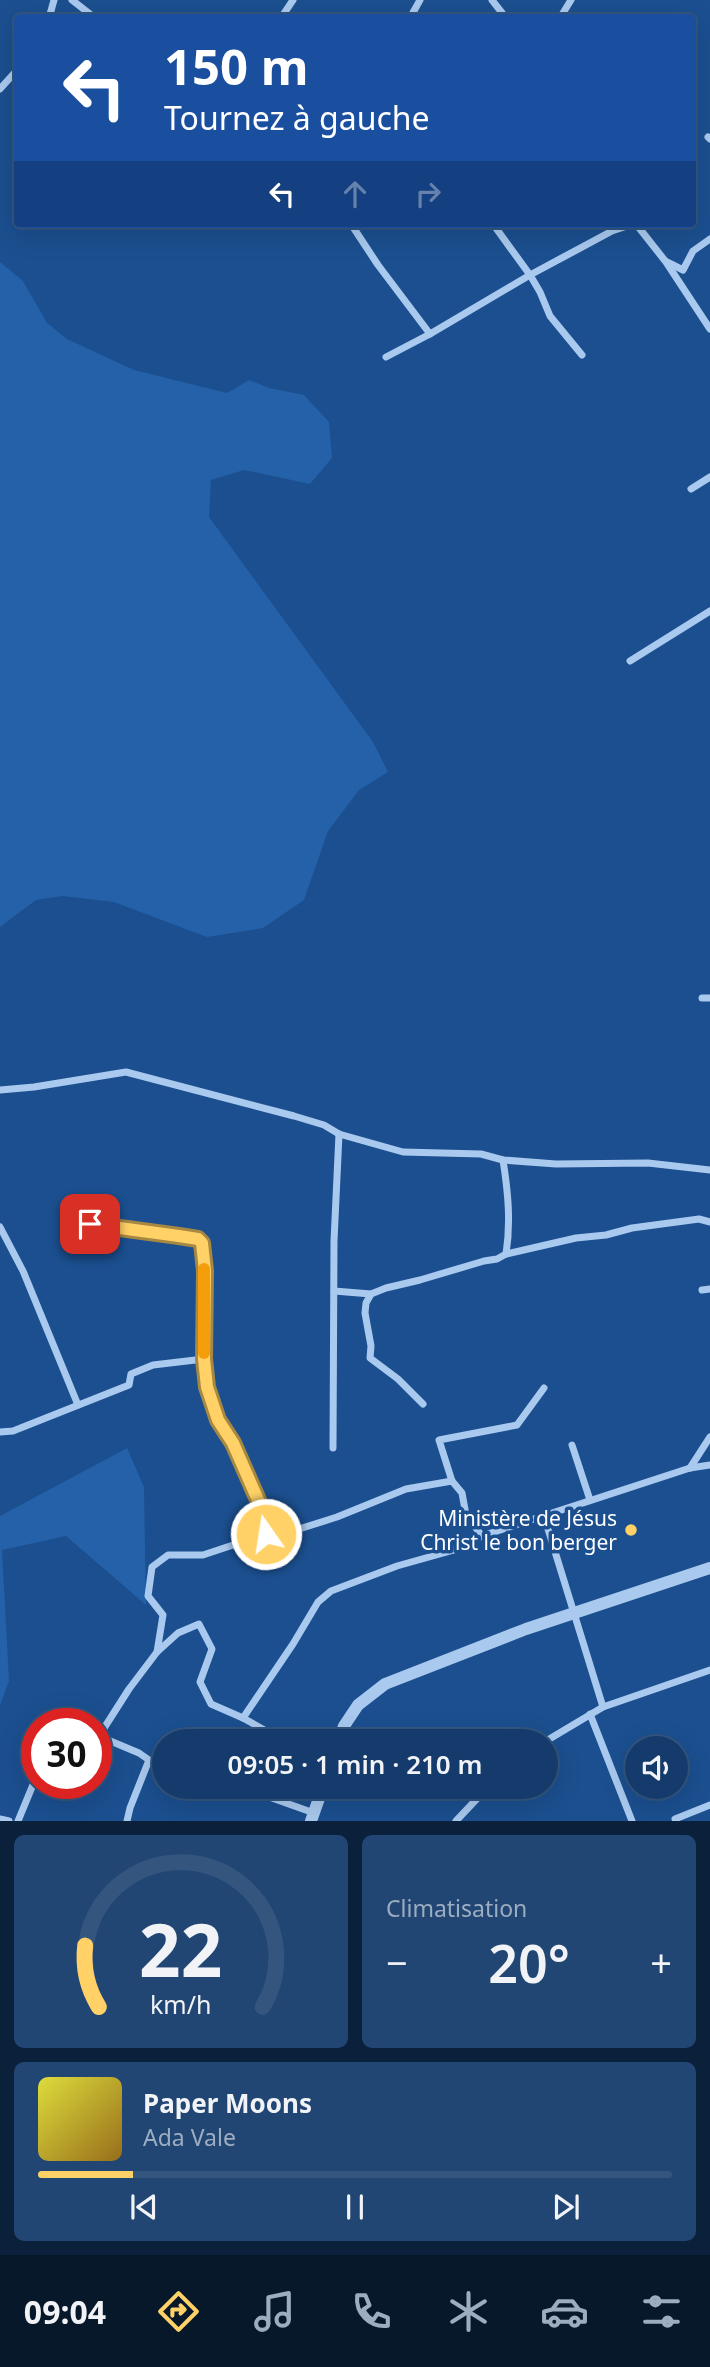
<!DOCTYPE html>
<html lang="fr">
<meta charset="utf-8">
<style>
:root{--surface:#143b6b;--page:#214673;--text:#f1f3f6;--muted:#9dadc1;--line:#33557e;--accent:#ffd166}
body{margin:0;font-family:"Noto Sans",sans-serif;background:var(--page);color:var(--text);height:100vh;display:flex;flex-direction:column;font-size:26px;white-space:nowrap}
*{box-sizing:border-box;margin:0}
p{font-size:23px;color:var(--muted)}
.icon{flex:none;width:38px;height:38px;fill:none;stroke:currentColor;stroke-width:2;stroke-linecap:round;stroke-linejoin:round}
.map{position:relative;height:1821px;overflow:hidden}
.drawer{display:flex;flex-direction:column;gap:14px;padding:14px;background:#0b203b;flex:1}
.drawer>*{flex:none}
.banner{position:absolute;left:14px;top:14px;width:682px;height:214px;border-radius:7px;box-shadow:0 7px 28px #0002,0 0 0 2px var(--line);background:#1a4fa0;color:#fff;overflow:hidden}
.fabs{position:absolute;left:625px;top:1736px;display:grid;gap:14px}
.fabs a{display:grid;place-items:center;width:63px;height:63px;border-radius:50%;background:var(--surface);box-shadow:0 7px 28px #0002,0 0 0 2px var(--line);font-size:35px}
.speed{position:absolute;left:21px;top:1708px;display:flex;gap:14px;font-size:35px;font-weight:700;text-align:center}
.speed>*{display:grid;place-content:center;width:91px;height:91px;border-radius:50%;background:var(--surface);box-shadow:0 7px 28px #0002,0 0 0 2px var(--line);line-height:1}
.speed .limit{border:10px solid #d22;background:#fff;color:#111}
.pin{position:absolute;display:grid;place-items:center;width:60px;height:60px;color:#fff;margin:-30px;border-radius:14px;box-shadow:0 4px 10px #0006}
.me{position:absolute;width:77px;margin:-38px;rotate:347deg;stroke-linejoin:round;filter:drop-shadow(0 0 5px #0008)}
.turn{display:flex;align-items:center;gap:24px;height:147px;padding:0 35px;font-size:32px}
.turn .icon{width:91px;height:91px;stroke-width:2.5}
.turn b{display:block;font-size:49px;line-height:60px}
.lanes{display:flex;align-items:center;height:66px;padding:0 35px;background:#0003;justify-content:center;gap:35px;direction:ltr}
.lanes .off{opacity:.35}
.big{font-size:52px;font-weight:600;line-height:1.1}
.drawer .card{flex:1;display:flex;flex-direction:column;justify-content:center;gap:10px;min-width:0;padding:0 24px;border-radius:10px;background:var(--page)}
.drawer .dial{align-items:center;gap:0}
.dial svg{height:182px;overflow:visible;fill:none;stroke:var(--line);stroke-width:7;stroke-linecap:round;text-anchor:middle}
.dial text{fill:var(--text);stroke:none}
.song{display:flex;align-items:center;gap:21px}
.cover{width:84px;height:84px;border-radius:10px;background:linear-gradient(135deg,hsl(60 70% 55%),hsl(40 70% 35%))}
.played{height:7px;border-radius:4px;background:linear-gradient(90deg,var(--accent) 15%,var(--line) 15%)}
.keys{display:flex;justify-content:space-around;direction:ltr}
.heat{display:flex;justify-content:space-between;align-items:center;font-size:38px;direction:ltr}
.drawer .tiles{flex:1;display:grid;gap:14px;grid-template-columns:1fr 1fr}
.card:last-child{grid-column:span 2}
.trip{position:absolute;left:152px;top:1729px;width:406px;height:70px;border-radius:35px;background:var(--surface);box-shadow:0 7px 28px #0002,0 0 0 2px var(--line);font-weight:600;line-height:70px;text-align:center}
.tab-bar{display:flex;height:112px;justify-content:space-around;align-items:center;background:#08182b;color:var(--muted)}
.tab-bar .icon{width:49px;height:49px}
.tab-bar .active{color:var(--accent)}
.tab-bar b{font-size:32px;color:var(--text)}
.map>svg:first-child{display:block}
</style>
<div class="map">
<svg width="710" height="1821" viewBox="0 0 710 1821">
<rect width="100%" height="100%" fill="#1b4f8f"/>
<g fill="#2461a8">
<polygon points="0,262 23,281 47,323 67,339 134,370 227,393 249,380 269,388 304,395 329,422 332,458 310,484 244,470 211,480 209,517 373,742 388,772 359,790 328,831 304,900 263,928 207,937 114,902 62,896 36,900 0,927"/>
<polygon points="127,1448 144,1487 146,1605 66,1536 2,1550 9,1681 0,1705 0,1516"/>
</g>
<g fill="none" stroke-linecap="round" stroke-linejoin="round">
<g stroke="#a9c9ee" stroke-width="7">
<polyline points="72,0 95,18"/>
<polyline points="492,0 506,18"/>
<polyline points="49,18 54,0"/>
<polyline points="281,18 293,0"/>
<polyline points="410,18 420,0"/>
<polyline points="560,18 571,0"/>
<polyline points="0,89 18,69"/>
<polyline points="708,137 710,139"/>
<polyline points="351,224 378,265 430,334"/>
<polyline points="636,224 666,262 710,329"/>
<polyline points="667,262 683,270 693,251 710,239"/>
<polyline points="582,355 550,316 540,292 530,275 612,231 633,224"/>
<polyline points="386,357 430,334 530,275 493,224"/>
<polyline points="691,489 710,477"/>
<polyline points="630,661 710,611"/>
<polyline points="702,998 710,998"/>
<polyline points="0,1090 34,1087 126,1072 294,1116 324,1125 339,1134 403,1152 481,1154 503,1160 556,1164 648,1163 710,1170"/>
<path d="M503 1160C508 1192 511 1222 506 1254"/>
<path d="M90 1224 140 1230 199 1239C210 1253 202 1339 204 1362 206 1381 209 1402 218 1420 222 1430 230 1438 235 1448 248 1476 259 1503 266 1534"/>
<polyline points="0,1227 23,1271 78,1405"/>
<polyline points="702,1290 710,1289"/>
<polyline points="334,1291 371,1294"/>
<polyline points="423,1404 398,1379 370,1358 371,1346 365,1313 366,1303 371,1294 386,1288 420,1280 484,1261 497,1259 506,1254 576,1238 606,1235 632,1228 699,1219 710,1222"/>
<polyline points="0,1432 13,1431 129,1385 131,1374 153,1365 204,1359"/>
<polyline points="572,1445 590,1500"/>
<polyline points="333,1448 334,1241 339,1134"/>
<polyline points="690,1468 710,1437"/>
<polyline points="452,1481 439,1440 517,1425 544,1388"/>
<polyline points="544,1516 603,1707"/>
<polyline points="590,1714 632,1821"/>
<polyline points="243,1718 293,1644 318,1602 331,1591 397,1566 454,1550 482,1536 690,1468 710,1465"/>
<polyline points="58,1724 60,1719 71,1724"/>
<polyline points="96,1735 139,1753 149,1760 164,1764"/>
<polyline points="99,1736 129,1689 157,1652"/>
<polyline points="284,1741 243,1718 211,1704 200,1682 212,1649 199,1624 178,1633 157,1652 163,1615 148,1596 152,1567 168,1555 203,1555 266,1534 296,1530 337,1517 406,1489 452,1481 462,1493 466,1515 482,1536"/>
<polyline points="546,1741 603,1707 710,1670"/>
<polyline points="241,1787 314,1813"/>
<polyline points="0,1819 9,1821"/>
<polyline points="675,1819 710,1805"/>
<polyline points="18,1821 37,1775"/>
<polyline points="127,1821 130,1808 149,1760"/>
<polyline points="456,1821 488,1787"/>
</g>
<g stroke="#a9c9ee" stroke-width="12">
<polyline points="339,1741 344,1726 358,1705 385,1684 526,1629 710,1568"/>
<polyline points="311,1821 323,1787"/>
</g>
</g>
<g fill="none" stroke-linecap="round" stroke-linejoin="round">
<g stroke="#a68842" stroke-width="18">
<polyline id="route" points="90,1224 179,1236 198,1239 202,1243 205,1271 204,1359 207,1387 218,1420 233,1443 258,1500 266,1534"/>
</g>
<use href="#route" stroke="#ffd166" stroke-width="12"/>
<polyline stroke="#f59e0b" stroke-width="12" points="204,1353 204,1269"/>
</g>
<circle fill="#ffd166" stroke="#1b4f8f" stroke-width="2.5" cx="631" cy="1530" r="7"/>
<g text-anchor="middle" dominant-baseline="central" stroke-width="7" stroke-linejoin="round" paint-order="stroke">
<g font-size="21" fill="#fff" stroke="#1b4f8f" text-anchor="end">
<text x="617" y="1518">Ministère de Jésus<tspan x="617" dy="24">Christ le bon berger</tspan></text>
</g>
</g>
</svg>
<div class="fabs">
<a><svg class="icon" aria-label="sound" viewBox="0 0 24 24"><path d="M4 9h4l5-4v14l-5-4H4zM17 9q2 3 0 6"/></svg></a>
</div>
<div class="speed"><div class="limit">30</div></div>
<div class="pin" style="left:90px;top:1224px;background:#d93025"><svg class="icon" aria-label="arrive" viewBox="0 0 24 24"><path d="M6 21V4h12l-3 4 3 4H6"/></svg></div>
<svg class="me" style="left:266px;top:1534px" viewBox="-20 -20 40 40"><circle r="17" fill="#ffd166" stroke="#fff" stroke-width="3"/><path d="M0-11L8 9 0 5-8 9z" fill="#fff"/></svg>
<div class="trip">09:05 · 1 min · 210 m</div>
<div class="banner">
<div class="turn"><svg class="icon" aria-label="left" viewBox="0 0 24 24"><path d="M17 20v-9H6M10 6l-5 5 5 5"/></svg><div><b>150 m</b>Tournez à gauche</div></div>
<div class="lanes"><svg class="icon" aria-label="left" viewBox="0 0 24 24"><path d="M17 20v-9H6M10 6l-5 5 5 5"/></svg><svg class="icon off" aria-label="ahead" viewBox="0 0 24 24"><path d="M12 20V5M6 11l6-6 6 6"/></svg><svg class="icon off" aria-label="right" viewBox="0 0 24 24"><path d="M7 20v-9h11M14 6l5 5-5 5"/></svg></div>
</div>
</div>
<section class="drawer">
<div class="tiles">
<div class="card dial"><svg viewBox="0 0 100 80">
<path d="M14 69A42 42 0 1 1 86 69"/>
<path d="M14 69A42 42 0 0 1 8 42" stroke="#ffd166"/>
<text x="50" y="56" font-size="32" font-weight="700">22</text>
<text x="50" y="72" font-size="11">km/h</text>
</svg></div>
<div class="card"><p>Climatisation</p>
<div class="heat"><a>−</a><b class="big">20°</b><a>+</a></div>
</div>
<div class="card">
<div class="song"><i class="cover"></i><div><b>Paper Moons</b><p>Ada Vale</p></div></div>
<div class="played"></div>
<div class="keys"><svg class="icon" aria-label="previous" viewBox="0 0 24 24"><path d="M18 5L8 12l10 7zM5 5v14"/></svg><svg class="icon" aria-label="pause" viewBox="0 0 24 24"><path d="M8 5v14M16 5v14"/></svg><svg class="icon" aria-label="next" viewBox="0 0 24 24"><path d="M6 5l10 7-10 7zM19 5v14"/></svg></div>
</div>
</div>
</section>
<nav class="tab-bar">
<b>09:04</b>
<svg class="icon active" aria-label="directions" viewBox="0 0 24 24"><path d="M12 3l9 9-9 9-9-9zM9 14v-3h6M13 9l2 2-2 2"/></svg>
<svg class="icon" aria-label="music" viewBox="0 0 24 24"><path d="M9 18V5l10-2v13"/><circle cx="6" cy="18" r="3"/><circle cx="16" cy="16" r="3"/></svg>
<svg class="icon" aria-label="phone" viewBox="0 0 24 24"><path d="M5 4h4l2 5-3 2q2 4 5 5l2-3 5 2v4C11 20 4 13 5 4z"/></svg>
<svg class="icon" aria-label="climate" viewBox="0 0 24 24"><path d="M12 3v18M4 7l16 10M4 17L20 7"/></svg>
<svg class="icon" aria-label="car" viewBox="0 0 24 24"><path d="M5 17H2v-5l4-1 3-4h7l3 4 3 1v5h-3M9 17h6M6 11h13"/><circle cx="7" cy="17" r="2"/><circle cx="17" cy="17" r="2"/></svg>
<svg class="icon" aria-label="filters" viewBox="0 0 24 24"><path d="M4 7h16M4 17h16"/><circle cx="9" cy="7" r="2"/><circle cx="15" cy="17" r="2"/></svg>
</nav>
